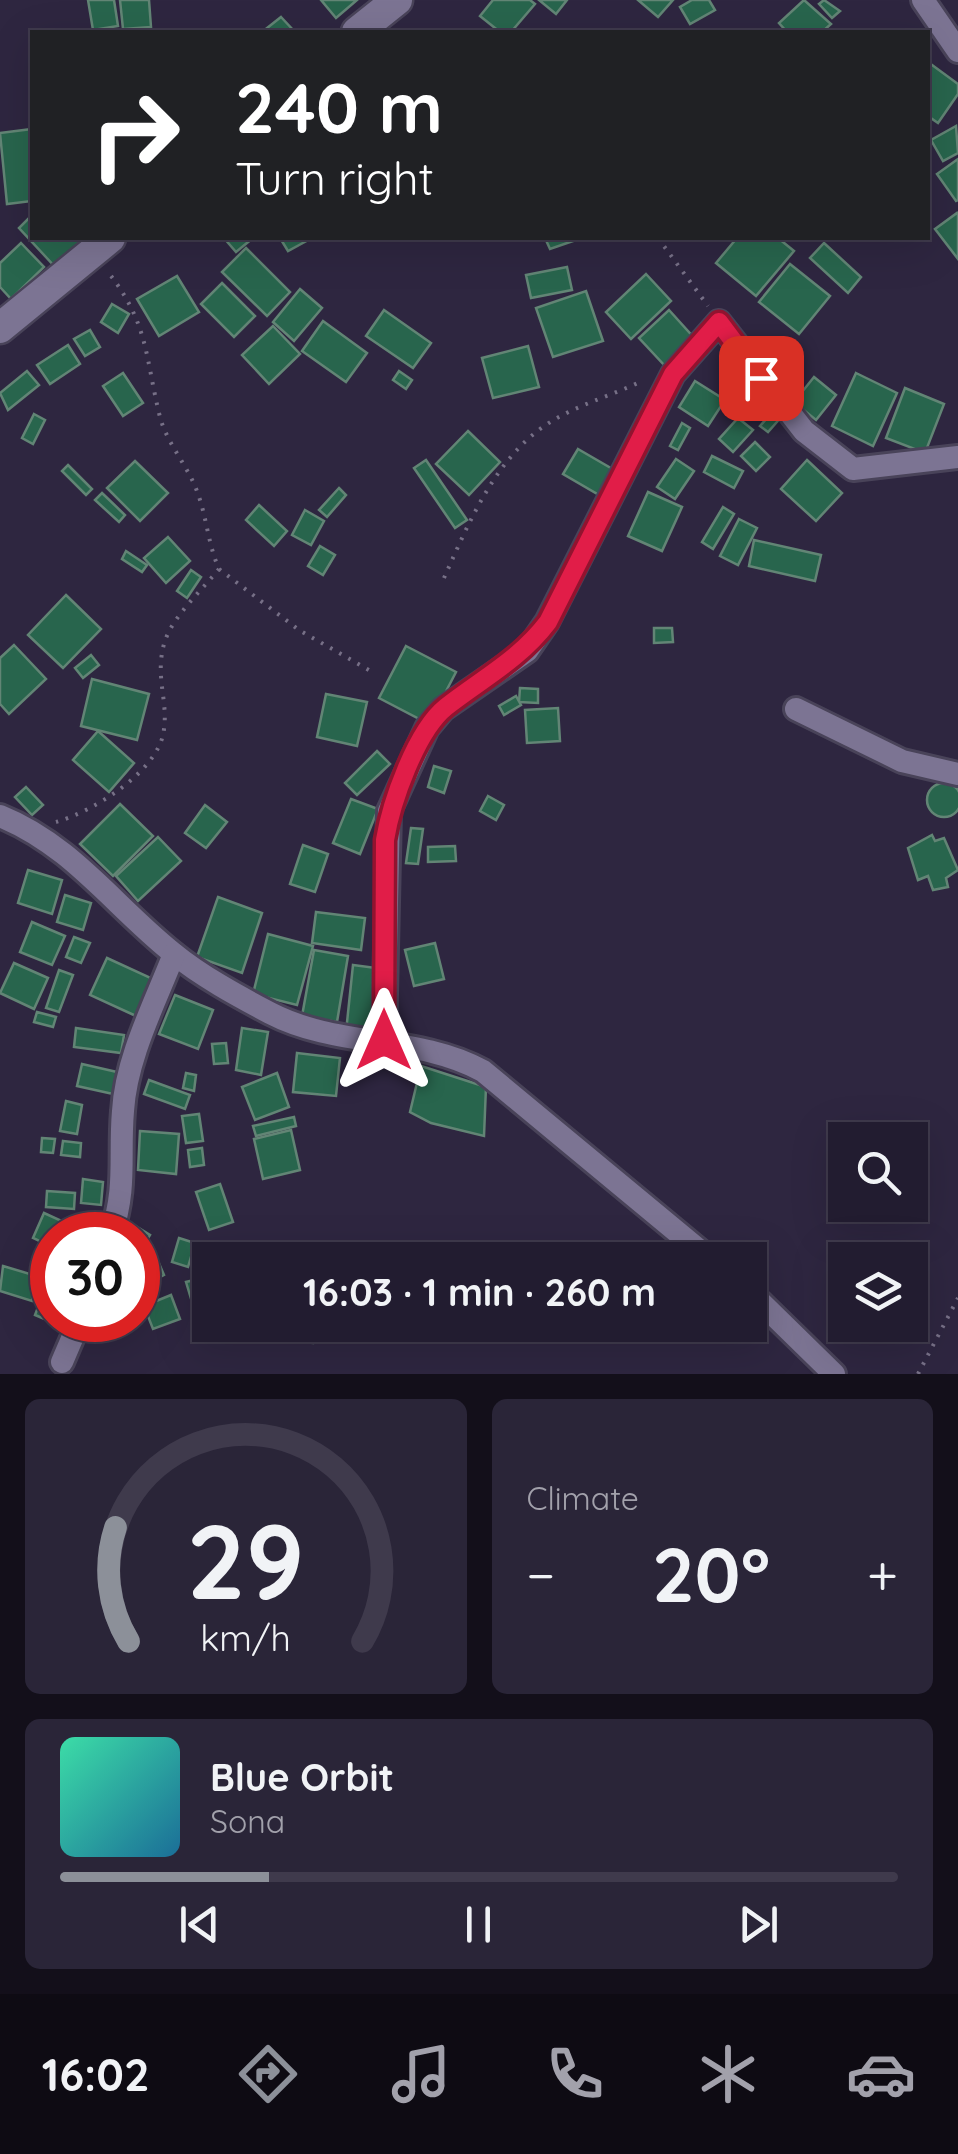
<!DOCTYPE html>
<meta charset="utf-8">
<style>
:root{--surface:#221c30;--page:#2a2538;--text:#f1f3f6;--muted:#a2a1ab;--line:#3f3a4c;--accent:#8c9099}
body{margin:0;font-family:Quicksand,sans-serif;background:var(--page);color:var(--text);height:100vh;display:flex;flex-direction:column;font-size:38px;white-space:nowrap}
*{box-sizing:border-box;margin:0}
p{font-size:32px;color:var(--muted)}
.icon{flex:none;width:55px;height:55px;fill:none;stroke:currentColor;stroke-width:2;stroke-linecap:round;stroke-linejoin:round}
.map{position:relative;height:1374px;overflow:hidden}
.sheet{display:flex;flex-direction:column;gap:25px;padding:25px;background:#130f1a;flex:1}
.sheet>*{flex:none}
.guide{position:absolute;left:30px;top:30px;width:900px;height:210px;border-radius:0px;box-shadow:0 10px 40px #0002,0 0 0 2px var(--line);background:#202124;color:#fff;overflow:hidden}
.fabs{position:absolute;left:828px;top:1122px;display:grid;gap:20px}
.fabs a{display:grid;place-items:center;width:100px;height:100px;border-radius:0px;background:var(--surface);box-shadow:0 10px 40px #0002,0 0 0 2px var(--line);font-size:50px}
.speed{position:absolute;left:30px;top:1212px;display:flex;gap:20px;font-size:50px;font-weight:700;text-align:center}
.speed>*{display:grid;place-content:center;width:130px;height:130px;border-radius:50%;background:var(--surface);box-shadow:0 10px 40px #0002,0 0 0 2px var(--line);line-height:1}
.speed .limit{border:15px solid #d22;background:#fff;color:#111}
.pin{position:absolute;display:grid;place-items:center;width:85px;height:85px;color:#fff;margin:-42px;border-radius:20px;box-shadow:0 5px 15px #0006}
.me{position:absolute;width:110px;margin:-55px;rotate:0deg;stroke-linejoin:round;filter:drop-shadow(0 0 8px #0008)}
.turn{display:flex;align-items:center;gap:35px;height:210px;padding:0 40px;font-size:45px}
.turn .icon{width:130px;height:130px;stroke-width:2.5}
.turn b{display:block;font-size:70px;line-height:85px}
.big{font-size:75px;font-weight:700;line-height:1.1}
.sheet .widget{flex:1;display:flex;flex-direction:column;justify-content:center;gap:15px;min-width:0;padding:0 35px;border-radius:15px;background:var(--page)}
.sheet .dial{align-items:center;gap:0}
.dial svg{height:260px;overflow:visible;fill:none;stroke:var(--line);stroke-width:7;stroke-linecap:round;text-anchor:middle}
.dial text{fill:var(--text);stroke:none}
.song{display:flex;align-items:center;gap:30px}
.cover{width:120px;height:120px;border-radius:15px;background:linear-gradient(135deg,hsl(160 70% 55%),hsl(200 70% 35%))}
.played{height:10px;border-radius:5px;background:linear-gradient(90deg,var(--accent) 25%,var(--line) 25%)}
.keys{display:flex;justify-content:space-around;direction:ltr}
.heat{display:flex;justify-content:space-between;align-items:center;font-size:55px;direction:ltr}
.sheet .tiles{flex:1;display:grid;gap:25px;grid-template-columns:1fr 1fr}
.widget:last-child{grid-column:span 2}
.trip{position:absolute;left:192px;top:1242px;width:575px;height:100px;border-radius:0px;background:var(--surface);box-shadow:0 10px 40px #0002,0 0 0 2px var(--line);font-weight:700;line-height:100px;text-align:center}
.tab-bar{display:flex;height:160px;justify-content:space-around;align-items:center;background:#0e0b13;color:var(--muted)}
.tab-bar .icon{width:70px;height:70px}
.tab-bar .active{color:var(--accent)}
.tab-bar b{font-size:45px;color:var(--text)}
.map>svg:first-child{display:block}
</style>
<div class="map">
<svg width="958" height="1374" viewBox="0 0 958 1374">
<rect width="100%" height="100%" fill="#2e2640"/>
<g fill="#28654d" stroke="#628575" stroke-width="2.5">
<polygon points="88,0 114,0 118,26 93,30"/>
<polygon points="120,0 149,0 151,27 123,29"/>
<polygon points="321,0 357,0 336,18"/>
<polygon points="493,0 530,0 535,4 511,32 500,32 480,16"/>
<polygon points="539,0 567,0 556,14"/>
<polygon points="638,0 673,0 658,17"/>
<polygon points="692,0 709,0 715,10 690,24 680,7"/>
<polygon points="804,0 831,24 822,32 787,32 779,23"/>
<polygon points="824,0 840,11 832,18 819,4"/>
<polygon points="281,17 295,32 262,32"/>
<polygon points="928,62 958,84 958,94 938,123 928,116"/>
<polygon points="956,126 958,153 943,161 931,140"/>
<polygon points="32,129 32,201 7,204 0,133"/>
<polygon points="958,159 958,200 956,201 937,174"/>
<polygon points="957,213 958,215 958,259 935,229"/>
<polygon points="32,215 32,238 79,238 84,243 57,269 19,228"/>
<polygon points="224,238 253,238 236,252"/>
<polygon points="280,238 312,238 288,251"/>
<polygon points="545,238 575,238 576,240 550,249"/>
<polygon points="737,238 778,238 794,251 756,296 716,263"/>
<polygon points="21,243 44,267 11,299 0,287 0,263"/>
<polygon points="824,243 861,277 848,293 810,258"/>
<polygon points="246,248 290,292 267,316 222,272"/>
<polygon points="790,264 830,296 799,334 759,302"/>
<polygon points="567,267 572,290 531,298 526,275"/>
<polygon points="646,274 671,301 631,339 606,312"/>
<polygon points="177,276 199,312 159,336 137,299"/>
<polygon points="222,283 255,316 234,337 201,304"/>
<polygon points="300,289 322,308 294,341 273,322"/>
<polygon points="586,291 603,341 553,357 536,308"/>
<polygon points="112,304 129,314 118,333 101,322"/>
<polygon points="384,310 431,343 413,368 366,336"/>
<polygon points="669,310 696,340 666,367 639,338"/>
<polygon points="323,321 367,353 346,382 302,351"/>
<polygon points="273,326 300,354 269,384 242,355"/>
<polygon points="90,330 100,347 85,356 74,339"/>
<polygon points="68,345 80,364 50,384 37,365"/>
<polygon points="528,346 539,387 493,398 482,358"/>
<polygon points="790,364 801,374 787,390 776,381"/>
<polygon points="27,371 39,385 8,410 0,393"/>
<polygon points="399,371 412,380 406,389 393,380"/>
<polygon points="123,373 143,403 123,416 103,386"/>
<polygon points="856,373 897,393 873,446 832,426"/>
<polygon points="814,377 836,395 816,420 794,402"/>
<polygon points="695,381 725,400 708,426 679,407"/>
<polygon points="905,388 944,404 925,453 886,438"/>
<polygon points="776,408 783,415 768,432 760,426"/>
<polygon points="34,414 45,420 33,444 22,438"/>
<polygon points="738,418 753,430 733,452 719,439"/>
<polygon points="682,423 690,428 678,450 670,446"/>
<polygon points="468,431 500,462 469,495 436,464"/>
<polygon points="755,442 770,457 756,471 741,456"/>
<polygon points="578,449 621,474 606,499 563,474"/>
<polygon points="712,456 743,471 734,488 704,472"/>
<polygon points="676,459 694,471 675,499 657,487"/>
<polygon points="426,460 467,520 455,528 414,468"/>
<polygon points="807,460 842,493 816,521 781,489"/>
<polygon points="135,461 168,493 140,521 107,488"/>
<polygon points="68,465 92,489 86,495 62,471"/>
<polygon points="339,488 346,495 327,517 319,510"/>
<polygon points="648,492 682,507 662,551 628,536"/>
<polygon points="102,493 125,515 119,522 95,500"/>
<polygon points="259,505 287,531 274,546 246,520"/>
<polygon points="723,507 734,514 713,549 702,542"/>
<polygon points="305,510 324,521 311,545 292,535"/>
<polygon points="739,519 757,528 738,565 720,556"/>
<polygon points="168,537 190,561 166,583 144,558"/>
<polygon points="754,540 821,555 815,581 749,566"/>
<polygon points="320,546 335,555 323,575 308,566"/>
<polygon points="126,551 147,565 142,572 122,559"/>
<polygon points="191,570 201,577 187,598 177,591"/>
<polygon points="66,595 101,629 63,668 28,635"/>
<polygon points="654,628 672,628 673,642 654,643"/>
<polygon points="14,645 46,679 9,714 0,704 0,658"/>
<polygon points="406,646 456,672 429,724 379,698"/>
<polygon points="91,655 99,665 83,678 75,668"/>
<polygon points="92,679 149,694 137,740 81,726"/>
<polygon points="520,688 538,689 538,703 519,702"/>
<polygon points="326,694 367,702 357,746 317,737"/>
<polygon points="516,696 521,705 504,715 499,706"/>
<polygon points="558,708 560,741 527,743 525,710"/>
<polygon points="98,731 134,763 109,792 73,760"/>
<polygon points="377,751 390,764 357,795 345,783"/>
<polygon points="434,766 451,771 444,793 428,787"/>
<circle cx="944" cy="800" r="17"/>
<polygon points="26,787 43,805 32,815 15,797"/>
<polygon points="488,796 504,805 496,820 480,811"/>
<polygon points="351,799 378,809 360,854 333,843"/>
<polygon points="120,804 153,836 113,876 80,844"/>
<polygon points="205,805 227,822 206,848 185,833"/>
<polygon points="411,828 423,829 418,864 406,863"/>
<polygon points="932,835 935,841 944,838 958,870 946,878 948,887 933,890 928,876 918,880 908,848"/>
<polygon points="158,837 181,861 138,901 116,876"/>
<polygon points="303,845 328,854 315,892 290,884"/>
<polygon points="455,846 456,861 428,862 428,847"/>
<polygon points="28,870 62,880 52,914 18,903"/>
<polygon points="65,895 91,903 83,930 57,922"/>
<polygon points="218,897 262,913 242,973 197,957"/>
<polygon points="316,912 365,918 361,950 312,943"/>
<polygon points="32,922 65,936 52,965 20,952"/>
<polygon points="268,934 313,946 297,1005 253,994"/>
<polygon points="74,937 90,943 81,963 66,957"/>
<polygon points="435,943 444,979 414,986 405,950"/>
<polygon points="314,950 348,956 337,1022 302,1016"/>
<polygon points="107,958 153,979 136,1016 90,995"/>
<polygon points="14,963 48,978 34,1009 0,993"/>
<polygon points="353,965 384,969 376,1036 346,1032"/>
<polygon points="59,970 73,975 59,1012 46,1008"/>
<polygon points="175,995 213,1010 198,1049 159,1034"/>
<polygon points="37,1012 56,1017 53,1027 34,1022"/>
<polygon points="76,1028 124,1035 121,1053 74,1047"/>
<polygon points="242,1028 268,1032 261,1075 236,1070"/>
<polygon points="226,1043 228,1063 214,1064 212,1044"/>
<polygon points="297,1053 340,1058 336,1096 293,1092"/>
<polygon points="82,1064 117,1072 113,1094 77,1086"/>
<polygon points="421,1066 486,1087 484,1136 431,1123 410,1112"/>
<polygon points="186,1073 196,1075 194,1091 183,1088"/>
<polygon points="277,1073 289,1107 255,1120 242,1087"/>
<polygon points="149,1080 190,1095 185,1109 144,1094"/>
<polygon points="66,1101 82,1105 77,1134 60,1131"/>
<polygon points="199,1114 203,1141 186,1143 182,1116"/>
<polygon points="294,1117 296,1126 256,1136 253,1126"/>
<polygon points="291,1130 300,1170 263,1179 254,1139"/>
<polygon points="140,1131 179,1134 176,1174 138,1170"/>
<polygon points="42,1138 55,1139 53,1153 41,1152"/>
<polygon points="63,1141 81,1143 80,1157 61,1155"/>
<polygon points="202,1148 204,1165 190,1167 188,1150"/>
<polygon points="83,1179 103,1182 101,1205 81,1203"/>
<polygon points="220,1184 233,1222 209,1230 196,1192"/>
<polygon points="47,1191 75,1193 74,1209 46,1207"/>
<polygon points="44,1213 64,1222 58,1235 52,1235 52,1247 33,1238"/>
<polygon points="78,1224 104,1235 73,1235"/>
<polygon points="134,1225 150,1235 138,1255 138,1235 128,1235"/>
<polygon points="179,1238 195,1243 188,1267 172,1262"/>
<polygon points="42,1249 52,1255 52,1276 33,1265"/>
<polygon points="158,1261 164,1275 147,1284 140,1270"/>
<polygon points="3,1266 40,1277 32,1301 0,1291"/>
<polygon points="210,1276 210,1311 204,1312 200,1300 192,1302 186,1282"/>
<polygon points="45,1289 52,1292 52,1320 61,1320 59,1325 35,1315"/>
<polygon points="171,1295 180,1319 153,1329 144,1306"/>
<polygon points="98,1320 120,1320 119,1332 98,1331"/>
<polygon points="278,1325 315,1325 313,1343 277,1340"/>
<polygon points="348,1325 329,1338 323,1326 324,1325"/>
</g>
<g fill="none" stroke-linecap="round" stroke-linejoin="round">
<g stroke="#494359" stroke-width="28">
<g id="minor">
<polyline points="923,0 958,51"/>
<polyline points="796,709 902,761 958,774"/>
<path d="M0 816C72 845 114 906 173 953 201 976 238 996 270 1013 337 1048 417 1035 483 1071L711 1260"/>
<polyline points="384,1040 389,811 427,728 443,709 527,651 547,622 673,374 719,322 804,431 853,469 958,457"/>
<path d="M111 1235C127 1186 119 1158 123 1111 126 1058 155 1003 174 954"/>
<polyline points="750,1292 834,1374"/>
<polyline points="62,1362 80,1320"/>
</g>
</g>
<g stroke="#494359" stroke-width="35">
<g id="secondary">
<polyline points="357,32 397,0"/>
<polyline points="0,328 110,238"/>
</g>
</g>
<g stroke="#777087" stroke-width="4" stroke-dasharray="2.5 8" stroke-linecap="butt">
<polyline points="658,238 708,306"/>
<polyline points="219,569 299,630 374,673"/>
<path d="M444 578C470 520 498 451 557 418 584 403 615 394 642 381"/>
<path d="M56 822C92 812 160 771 164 729 168 700 155 677 164 644 171 618 202 590 219 569 208 544 207 519 198 494 189 467 167 444 160 417 145 357 149 324 108 272"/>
<polyline points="918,1374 958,1298"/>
</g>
<use href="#minor" stroke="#7c7493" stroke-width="22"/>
<use href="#secondary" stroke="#7c7493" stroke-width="30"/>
</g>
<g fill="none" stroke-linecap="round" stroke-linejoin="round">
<g stroke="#92132f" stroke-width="25">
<path id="route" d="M384 1040 385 840C391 803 416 731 446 707 483 678 519 660 548 622L673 374 719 322 761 378"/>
</g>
<use href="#route" stroke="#e11d48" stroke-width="18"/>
</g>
</svg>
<div class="fabs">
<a><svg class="icon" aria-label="search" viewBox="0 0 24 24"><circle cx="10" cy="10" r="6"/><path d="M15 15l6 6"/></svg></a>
<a><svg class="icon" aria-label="layers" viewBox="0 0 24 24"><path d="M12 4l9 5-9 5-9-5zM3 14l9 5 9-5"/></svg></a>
</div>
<div class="speed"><div class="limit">30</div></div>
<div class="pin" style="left:761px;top:378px;background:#d93025"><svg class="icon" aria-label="arrive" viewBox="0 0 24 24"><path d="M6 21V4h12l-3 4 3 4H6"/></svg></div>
<svg class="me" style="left:384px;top:1040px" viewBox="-20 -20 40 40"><path d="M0-17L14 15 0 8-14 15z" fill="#e11d48" stroke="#fff" stroke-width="4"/></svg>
<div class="trip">16:03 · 1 min · 260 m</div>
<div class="guide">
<div class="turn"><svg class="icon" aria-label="right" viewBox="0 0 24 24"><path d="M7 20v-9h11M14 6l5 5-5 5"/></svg><div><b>240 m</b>Turn right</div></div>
</div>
</div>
<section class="sheet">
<div class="tiles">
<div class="widget dial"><svg viewBox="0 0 100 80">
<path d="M14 69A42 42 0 1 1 86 69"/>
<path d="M14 69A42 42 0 0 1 10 34" stroke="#8c9099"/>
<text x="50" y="56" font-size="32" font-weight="700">29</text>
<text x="50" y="72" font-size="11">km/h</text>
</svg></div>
<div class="widget"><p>Climate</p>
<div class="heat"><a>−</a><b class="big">20°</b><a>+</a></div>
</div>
<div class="widget">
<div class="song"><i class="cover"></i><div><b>Blue Orbit</b><p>Sona</p></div></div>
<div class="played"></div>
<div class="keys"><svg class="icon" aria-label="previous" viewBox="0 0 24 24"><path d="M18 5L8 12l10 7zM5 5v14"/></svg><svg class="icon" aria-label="pause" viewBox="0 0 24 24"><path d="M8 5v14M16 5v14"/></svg><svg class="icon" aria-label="next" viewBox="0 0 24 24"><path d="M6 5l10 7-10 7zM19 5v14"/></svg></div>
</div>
</div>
</section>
<nav class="tab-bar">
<b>16:02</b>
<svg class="icon active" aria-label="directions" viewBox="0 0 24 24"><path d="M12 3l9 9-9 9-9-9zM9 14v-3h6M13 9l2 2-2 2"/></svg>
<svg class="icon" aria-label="music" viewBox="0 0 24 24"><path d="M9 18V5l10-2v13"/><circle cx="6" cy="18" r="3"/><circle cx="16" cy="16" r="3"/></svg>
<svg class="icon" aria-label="phone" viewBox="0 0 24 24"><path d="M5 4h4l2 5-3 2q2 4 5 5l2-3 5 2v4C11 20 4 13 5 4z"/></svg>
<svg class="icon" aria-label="climate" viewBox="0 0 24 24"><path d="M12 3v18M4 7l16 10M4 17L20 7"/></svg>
<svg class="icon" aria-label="car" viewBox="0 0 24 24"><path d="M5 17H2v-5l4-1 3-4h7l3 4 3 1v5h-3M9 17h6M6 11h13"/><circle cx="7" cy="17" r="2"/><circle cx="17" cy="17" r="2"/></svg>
</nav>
